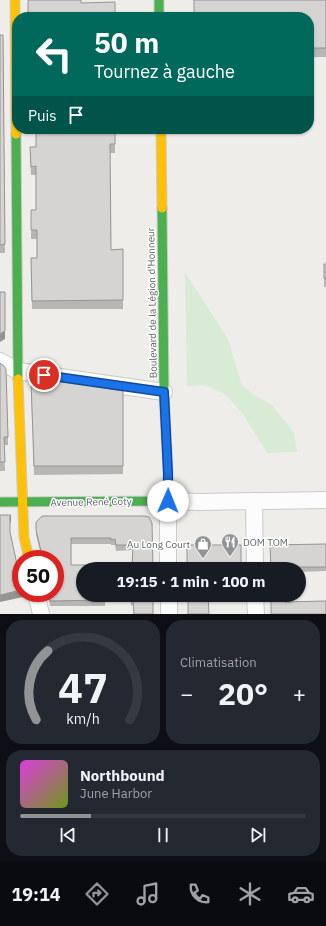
<!DOCTYPE html>
<html lang="fr">
<meta charset="utf-8">
<style>
:root{--surface:#171b24;--page:#242831;--text:#f1f3f6;--muted:#9ea1a6;--line:#363941;--accent:#919395}
body{margin:0;font-family:"IBM Plex Sans",sans-serif;background:var(--page);color:var(--text);height:100vh;display:flex;flex-direction:column;font-size:15px;white-space:nowrap}
*{box-sizing:border-box;margin:0}
p{font-size:13px;color:var(--muted)}
.icon{flex:none;width:22px;height:22px;fill:none;stroke:currentColor;stroke-width:2;stroke-linecap:round;stroke-linejoin:round}
.map{position:relative;height:614px;overflow:hidden}
.drawer{display:flex;flex-direction:column;gap:6px;padding:6px;background:#0d0f14;flex:1}
.drawer>*{flex:none}
.hud{position:absolute;left:12px;top:12px;width:302px;height:122px;border-radius:16px;box-shadow:0 1px 3px #0004;background:#00695c;color:#fff;overflow:hidden}
.speed{position:absolute;left:12px;top:550px;display:flex;gap:8px;font-size:20px;font-weight:700;text-align:center}
.speed>*{display:grid;place-content:center;width:52px;height:52px;border-radius:50%;background:var(--surface);box-shadow:0 1px 3px #0004;line-height:1}
.speed .limit{border:6px solid #d22;background:#fff;color:#111}
.pin{position:absolute;display:grid;place-items:center;width:34px;height:34px;color:#fff;margin:-17px;border:2px solid #fff;border-radius:50%;box-shadow:0 1px 4px #0007}
.me{position:absolute;width:44px;margin:-22px;rotate:1deg;stroke-linejoin:round;filter:drop-shadow(0 0 3px #0008)}
.turn{display:flex;align-items:center;gap:14px;height:84px;padding:0 16px;font-size:18px}
.turn .icon{width:52px;height:52px;stroke-width:2.5}
.turn b{display:block;font-size:28px;line-height:34px}
.then{display:flex;align-items:center;height:38px;padding:0 16px;background:#0003;gap:8px;font-size:15px}
.big{font-size:30px;font-weight:700;line-height:1.1}
.drawer .card{flex:1;display:flex;flex-direction:column;justify-content:center;gap:6px;min-width:0;padding:0 14px;border-radius:16px;background:var(--page)}
.drawer .dial{align-items:center;gap:0}
.dial svg{height:104px;overflow:visible;fill:none;stroke:var(--line);stroke-width:7;stroke-linecap:round;text-anchor:middle}
.dial text{fill:var(--text);stroke:none}
.song{display:flex;align-items:center;gap:12px}
.cover{width:48px;height:48px;border-radius:6px;background:linear-gradient(135deg,hsl(300 70% 55%),hsl(80 70% 35%))}
.played{height:4px;border-radius:2px;background:linear-gradient(90deg,var(--accent) 25%,var(--line) 25%)}
.keys{display:flex;justify-content:space-around;direction:ltr}
.heat{display:flex;justify-content:space-between;align-items:center;font-size:22px;direction:ltr}
.drawer .tiles{flex:1;display:grid;gap:6px;grid-template-columns:1fr 1fr}
.card:last-child{grid-column:span 2}
.trip{position:absolute;left:76px;top:562px;width:230px;height:40px;border-radius:20px;background:var(--surface);box-shadow:0 1px 3px #0004;font-weight:700;line-height:40px;text-align:center}
.tabs{display:flex;height:64px;justify-content:space-around;align-items:center;background:#090b0e;color:var(--muted)}
.tabs .icon{width:28px;height:28px}
.tabs .selected{color:var(--accent)}
.tabs b{font-size:18px;color:var(--text)}
.map>svg:first-child{display:block}
</style>
<div class="map">
<svg width="326" height="614" viewBox="0 0 326 614">
<rect width="100%" height="100%" fill="#efede9"/>
<polygon fill="#d8ebd4" points="185,272 228,339 242,385 254,395 271,404 280,415 294,433 297,452 267,453 243,414 225,394 204,385 187,386"/>
<g fill="none" stroke-linecap="round" stroke-linejoin="round">
<g stroke="#cacaca" stroke-width="18">
<g id="street">
<polyline points="0,361 18,371 164,392"/>
<polyline points="254,501 255,569"/>
<polyline points="168,569 168,501 200,502 326,500"/>
<polyline points="36,593 41,614"/>
<polyline points="169,595 169,614"/>
<polyline points="255,595 256,614"/>
</g>
</g>
<g stroke="#cbcbcb" stroke-width="11">
<g id="fast">
<polyline points="159,0 159,17"/>
<polyline points="16,134 18,379"/>
<polyline points="0,502 168,501 168,473 164,392 162,208"/>
</g>
</g>
<g stroke="#cbcbcb" stroke-width="11">
<g id="slow">
<polyline points="15,0 16,134"/>
<polyline points="161,129 162,208"/>
<polyline points="18,379 24,537 29,559"/>
</g>
</g>
<use href="#street" stroke="#fdfcfc" stroke-width="16"/>
<use href="#fast" stroke="#4caf50" stroke-width="9"/>
<use href="#slow" stroke="#ffc107" stroke-width="9"/>
</g>
<g fill="#b7b6b5">
<polygon points="326,0 326,57 309,57 309,17"/>
<polygon points="0,35 3,35 5,253 0,253"/>
<polygon points="115,129 115,153 110,153 111,250 123,249 123,309 32,309 31,258 37,258 37,239 31,239 31,210 36,210 36,175 31,175 30,147 36,147"/>
<polygon points="326,264 326,287 324,287 324,273"/>
<polygon points="0,363 8,437 8,445 4,445 5,471 0,471"/>
<polygon points="31,381 123,391 123,474 34,475"/>
<polygon points="145,516 133,550 116,551 115,545 111,545 111,544 71,544 71,565 105,595 105,606 50,606 48,593 55,593 55,559 41,559 41,555 36,535 36,522"/>
<polygon points="326,544 326,571 299,572 299,569 271,569"/>
<polygon points="131,595 153,595 131,606"/>
</g>
<g fill="#959493">
<polygon points="5,331 5,339 0,342 0,334"/>
<polygon points="11,515 11,522 10,523 10,516"/>
<polygon points="21,590 21,593 23,593 23,597 0,602 0,595"/>
</g>
<g fill="#d5d4d2" stroke="#959493">
<polygon points="28,0 81,0 81,3 115,2 115,17 28,17"/>
<polygon points="194,0 326,0 326,48 309,48 309,17 194,17"/>
<polygon points="0,35 3,35 5,244 0,245"/>
<polygon points="36,129 115,129 115,144 110,144 111,250 123,249 123,300 32,301 31,258 37,258 37,230 31,230 31,210 36,210 36,166 31,167 30,147 36,147"/>
<rect x="324" y="264" width="2" height="14"/>
<polygon points="0,292 5,292 5,331 0,334"/>
<polygon points="0,363 4,366 6,369 8,437 4,437 5,462 0,462"/>
<polygon points="37,377 123,391 123,466 34,466 31,381"/>
<polygon points="0,515 11,515 10,516 10,532 21,583 21,590 0,595"/>
<polygon points="42,516 145,516 149,517 152,523 153,569 132,569 133,545 116,545 115,539 111,540 111,538 71,538 71,565 103,565 103,569 83,569 83,595 105,595 105,600 50,601 49,593 55,593 55,559 41,559 41,551 36,530 36,522"/>
<polygon points="326,544 326,567 285,567 285,569 271,569 270,545"/>
<rect x="187" y="545" width="54" height="24"/>
<polygon points="131,595 153,595 153,614 134,614 133,600 131,600"/>
<polygon points="188,595 208,595 209,614 188,614"/>
<polygon points="271,595 285,595 285,602 326,601 326,614 271,614"/>
</g>
<g fill="none" stroke-linecap="round" stroke-linejoin="round">
<g stroke="#114b97" stroke-width="10">
<polyline id="route" points="44,375 164,392 168,473 168,501"/>
</g>
<use href="#route" stroke="#1a73e8" stroke-width="7"/>
</g>
<defs>
<g id="restaurant-pin" transform="scale(0.9)"><path d="M0 17L-7.5 6A9.5 9.5 0 1 1 7.5 6Z" fill="#919395" stroke="#fff"/><path d="M-5-6h1v4h1v-4h1v4h1v-4h1v5L-1.5 .5V6h-2V.5L-5-1ZM5-6V6H3V1.5H1.5Q1.5-4 5-6Z" fill="#fff"/></g>
<g id="shop-pin" transform="scale(0.9)"><path d="M0 17L-7.5 6A9.5 9.5 0 1 1 7.5 6Z" fill="#919395" stroke="#fff"/><path d="M-5-2.5h2.3a2.7 3.5 0 0 1 5.4 0H5L5.5 6h-11ZM-1.5-2.5h3a1.5 2.3 0 0 0-3 0Z" fill="#fff"/></g>
</defs>
<g fill-rule="evenodd">
<use href="#restaurant-pin" x="230" y="542"/>
<use href="#shop-pin" x="203" y="544"/>
</g>
<g text-anchor="middle" dominant-baseline="central" stroke-width="3" stroke-linejoin="round" paint-order="stroke">
<g font-size="10" fill="#5e6368" stroke="#fff">
<text transform="translate(152 303) rotate(-91)">Boulevard de la Légion d'Honneur</text>
<text transform="translate(91 502) rotate(-1)">Avenue René Coty</text>
</g>
<g font-size="10" fill="#5e6368" stroke="#fff" text-anchor="start">
<text x="243" y="542">DOM TOM</text>
<text x="190" y="544" text-anchor="end">Au Long Court</text>
</g>
</g>
</svg>
<div class="speed"><div class="limit">50</div></div>
<div class="pin" style="left:44px;top:375px;background:#d93025"><svg class="icon" aria-label="arrive" viewBox="0 0 24 24"><path d="M6 21V4h12l-3 4 3 4H6"/></svg></div>
<svg class="me" style="left:168px;top:501px" viewBox="-20 -20 40 40"><circle r="19" fill="#fff"/><path d="M0-13L10 11 0 6-10 11z" fill="#1a73e8"/></svg>
<div class="trip">19:15 · 1 min · 100 m</div>
<div class="hud">
<div class="turn"><svg class="icon" aria-label="left" viewBox="0 0 24 24"><path d="M17 20v-9H6M10 6l-5 5 5 5"/></svg><div><b>50 m</b>Tournez à gauche</div></div>
<div class="then">Puis<svg class="icon" aria-label="arrive" viewBox="0 0 24 24"><path d="M6 21V4h12l-3 4 3 4H6"/></svg></div>
</div>
</div>
<section class="drawer">
<div class="tiles">
<div class="card dial"><svg viewBox="0 0 100 80">
<path d="M14 69A42 42 0 1 1 86 69"/>
<path d="M14 69A42 42 0 0 1 23 16" stroke="#919395"/>
<text x="50" y="56" font-size="32" font-weight="700">47</text>
<text x="50" y="72" font-size="11">km/h</text>
</svg></div>
<div class="card"><p>Climatisation</p>
<div class="heat"><a>−</a><b class="big">20°</b><a>+</a></div>
</div>
<div class="card">
<div class="song"><i class="cover"></i><div><b>Northbound</b><p>June Harbor</p></div></div>
<div class="played"></div>
<div class="keys"><svg class="icon" aria-label="previous" viewBox="0 0 24 24"><path d="M18 5L8 12l10 7zM5 5v14"/></svg><svg class="icon" aria-label="pause" viewBox="0 0 24 24"><path d="M8 5v14M16 5v14"/></svg><svg class="icon" aria-label="next" viewBox="0 0 24 24"><path d="M6 5l10 7-10 7zM19 5v14"/></svg></div>
</div>
</div>
</section>
<nav class="tabs">
<b>19:14</b>
<svg class="icon selected" aria-label="directions" viewBox="0 0 24 24"><path d="M12 3l9 9-9 9-9-9zM9 14v-3h6M13 9l2 2-2 2"/></svg>
<svg class="icon" aria-label="music" viewBox="0 0 24 24"><path d="M9 18V5l10-2v13"/><circle cx="6" cy="18" r="3"/><circle cx="16" cy="16" r="3"/></svg>
<svg class="icon" aria-label="phone" viewBox="0 0 24 24"><path d="M5 4h4l2 5-3 2q2 4 5 5l2-3 5 2v4C11 20 4 13 5 4z"/></svg>
<svg class="icon" aria-label="climate" viewBox="0 0 24 24"><path d="M12 3v18M4 7l16 10M4 17L20 7"/></svg>
<svg class="icon" aria-label="car" viewBox="0 0 24 24"><path d="M5 17H2v-5l4-1 3-4h7l3 4 3 1v5h-3M9 17h6M6 11h13"/><circle cx="7" cy="17" r="2"/><circle cx="17" cy="17" r="2"/></svg>
</nav>
